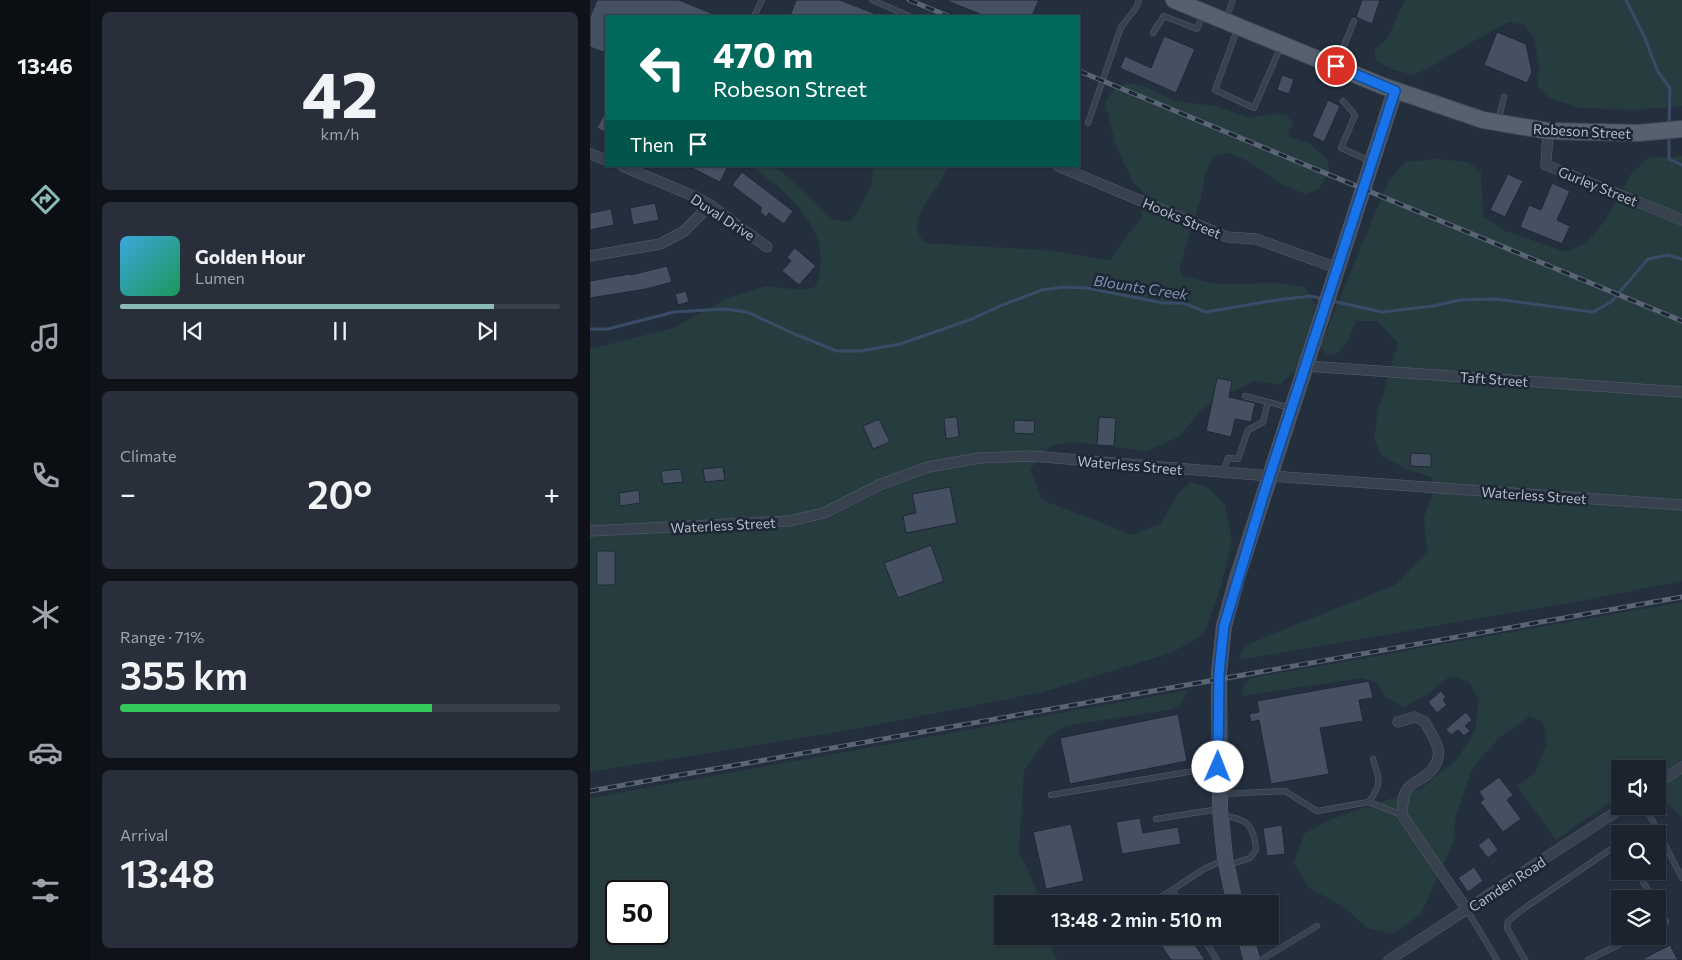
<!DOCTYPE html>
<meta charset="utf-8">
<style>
:root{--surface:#1b232e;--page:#282f3a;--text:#f1f3f6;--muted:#a0a4aa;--line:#39404a;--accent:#8bbbb9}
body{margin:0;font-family:Commissioner,sans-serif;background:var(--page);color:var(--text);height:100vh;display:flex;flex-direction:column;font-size:19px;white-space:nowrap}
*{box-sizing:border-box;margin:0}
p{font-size:16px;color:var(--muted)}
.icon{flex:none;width:28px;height:28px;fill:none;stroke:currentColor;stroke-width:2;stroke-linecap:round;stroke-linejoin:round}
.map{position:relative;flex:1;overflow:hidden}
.side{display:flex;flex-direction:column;gap:12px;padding:12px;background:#0f1319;width:500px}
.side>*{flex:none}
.hud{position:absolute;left:15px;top:15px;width:475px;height:152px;border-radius:0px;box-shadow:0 1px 4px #0004,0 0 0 1px var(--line);background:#00695c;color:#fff;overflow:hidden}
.controls{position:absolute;left:1021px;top:760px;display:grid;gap:10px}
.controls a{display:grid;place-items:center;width:55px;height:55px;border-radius:0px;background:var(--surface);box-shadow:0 1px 4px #0004,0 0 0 1px var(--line);font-size:25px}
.speed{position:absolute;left:15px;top:880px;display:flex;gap:10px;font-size:25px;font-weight:700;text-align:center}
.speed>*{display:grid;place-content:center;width:65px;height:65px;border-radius:50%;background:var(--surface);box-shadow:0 1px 4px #0004,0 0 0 1px var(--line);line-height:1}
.speed .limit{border:2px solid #111;border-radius:8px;background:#fff;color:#111}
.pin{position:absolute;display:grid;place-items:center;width:42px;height:42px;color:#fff;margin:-21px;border:2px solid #fff;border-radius:50%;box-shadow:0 1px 5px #0007}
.me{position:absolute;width:55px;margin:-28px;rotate:1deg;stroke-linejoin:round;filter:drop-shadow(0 0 4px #0008)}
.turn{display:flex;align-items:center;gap:18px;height:105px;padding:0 25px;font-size:22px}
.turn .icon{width:65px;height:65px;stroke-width:2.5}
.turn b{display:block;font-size:35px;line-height:42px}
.then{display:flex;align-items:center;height:48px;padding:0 25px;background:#0003;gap:10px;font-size:19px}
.big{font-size:38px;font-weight:600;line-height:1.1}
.side .tile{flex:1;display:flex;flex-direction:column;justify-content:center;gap:8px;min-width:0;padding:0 18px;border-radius:8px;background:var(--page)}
.side .dial{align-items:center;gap:0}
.dial b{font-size:65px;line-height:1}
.song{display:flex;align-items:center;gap:15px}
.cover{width:60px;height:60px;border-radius:8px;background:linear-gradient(135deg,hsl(200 70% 55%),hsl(150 70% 35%))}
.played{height:5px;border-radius:2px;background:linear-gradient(90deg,var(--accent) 85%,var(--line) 85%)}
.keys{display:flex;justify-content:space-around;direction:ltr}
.heat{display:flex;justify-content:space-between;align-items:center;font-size:28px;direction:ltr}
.charge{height:8px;border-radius:4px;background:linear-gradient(90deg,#34c759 71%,var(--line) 0)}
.trip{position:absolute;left:404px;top:895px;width:285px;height:50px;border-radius:0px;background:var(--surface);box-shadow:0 1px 4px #0004,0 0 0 1px var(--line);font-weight:600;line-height:50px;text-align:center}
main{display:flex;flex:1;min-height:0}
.tabs{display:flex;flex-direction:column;width:90px;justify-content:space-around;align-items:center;background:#0b0e12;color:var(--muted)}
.tabs .icon{width:35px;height:35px}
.tabs .on{color:var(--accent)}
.tabs b{font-size:22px;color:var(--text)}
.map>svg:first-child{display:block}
</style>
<main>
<nav class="tabs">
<b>13:46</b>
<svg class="icon on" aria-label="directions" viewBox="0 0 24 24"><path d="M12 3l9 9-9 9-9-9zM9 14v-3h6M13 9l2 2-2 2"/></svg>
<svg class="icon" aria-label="music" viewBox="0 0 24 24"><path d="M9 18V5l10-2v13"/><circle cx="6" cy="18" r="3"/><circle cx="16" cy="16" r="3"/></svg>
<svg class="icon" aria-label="phone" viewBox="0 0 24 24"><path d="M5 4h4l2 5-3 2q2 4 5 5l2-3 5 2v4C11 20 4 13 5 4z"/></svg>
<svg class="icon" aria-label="climate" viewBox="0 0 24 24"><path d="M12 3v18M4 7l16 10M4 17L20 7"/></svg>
<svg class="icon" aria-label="car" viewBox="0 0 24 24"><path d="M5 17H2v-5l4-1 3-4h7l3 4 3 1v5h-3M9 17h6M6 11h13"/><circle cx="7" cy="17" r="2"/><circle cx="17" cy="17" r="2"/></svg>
<svg class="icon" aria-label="filters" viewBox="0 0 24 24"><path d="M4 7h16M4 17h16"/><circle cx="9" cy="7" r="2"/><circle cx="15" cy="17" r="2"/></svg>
</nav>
<section class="side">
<div class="tile dial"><b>42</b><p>km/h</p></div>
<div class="tile">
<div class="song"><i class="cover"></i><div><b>Golden Hour</b><p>Lumen</p></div></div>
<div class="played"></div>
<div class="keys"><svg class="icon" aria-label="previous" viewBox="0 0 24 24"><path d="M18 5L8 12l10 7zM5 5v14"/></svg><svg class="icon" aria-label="pause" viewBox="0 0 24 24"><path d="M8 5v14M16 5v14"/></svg><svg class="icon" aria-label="next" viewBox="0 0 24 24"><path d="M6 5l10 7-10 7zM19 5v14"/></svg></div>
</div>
<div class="tile"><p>Climate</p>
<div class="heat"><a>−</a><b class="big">20°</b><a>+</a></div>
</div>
<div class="tile"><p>Range · 71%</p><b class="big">355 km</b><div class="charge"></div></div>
<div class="tile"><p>Arrival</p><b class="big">13:48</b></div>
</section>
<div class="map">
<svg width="1092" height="960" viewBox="0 0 1092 960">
<rect width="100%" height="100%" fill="#242f3e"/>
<g fill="#263c3f" fill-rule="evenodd">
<polygon points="815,0 1092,0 1092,106 1046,110 991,108 959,98 948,87 949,63 944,38 934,25 919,22 873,47 844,65 823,75 804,70 786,61 784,50 797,39"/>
<path d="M538 83 555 86 584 101 626 106 661 118 682 114 697 115 703 124 698 133 700 137 720 144 736 158 740 170 729 189 715 194 689 183 658 161 638 153 624 156 616 171 611 197 589 268 593 276 625 284 684 283 715 287 726 305 706 370 690 385 663 381 612 409 590 436 557 451 483 442 461 446 440 469 452 500 543 535 571 523 587 495 600 482 617 487 635 505 642 540 631 587 613 635 581 653 453 692 260 730 0 772V349L83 328 138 298 176 286 211 290 225 287C248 235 199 192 160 166H184L212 189 243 220 261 221C271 205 286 186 282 166H323L331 168 332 166H358C352 189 309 221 336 243L465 251 520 261 537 235 551 219 556 195 543 182 526 146 515 102 524 90Z"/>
<polygon points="1092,156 1092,581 1001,599 649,660 655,646 685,633 805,585 837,552 834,517 843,493 842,477 817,470 791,455 784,438 788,412 808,343 787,321 766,321 758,340 748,353 737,355 730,346 798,182 815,162 847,159 878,162 891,172 893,216 915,231 976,252 996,243 1014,222 1041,174 1059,157"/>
<polygon points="1092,602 1092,817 1068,795 1068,769 1030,769 1030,795 966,840 927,786 945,773 957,743 953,722 940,716 910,737 883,767 866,816 863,842 831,914 802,934 777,928 753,906 719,888 704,863 714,834 736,821 832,788 867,759 885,731 889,700 879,682 860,676 835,696 814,707 794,696 788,683 771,678 652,696 653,686 661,678"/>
<path d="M598 690 591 704 583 709 476 726 458 737 434 771 429 852 438 870 452 904H412V936H461L463 952 468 960H0V798ZM69 891V934H26V891Z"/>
</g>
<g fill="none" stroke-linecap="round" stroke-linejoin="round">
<g stroke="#394c67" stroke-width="3">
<polyline points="1036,0 1054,36 1068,72 1080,88 1079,126"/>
<polyline points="1079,135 1079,159 1092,165"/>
<polyline points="742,301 792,312 843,306 870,300 906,299 1003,312 1021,302 1058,259 1078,255 1092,259"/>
<polyline points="0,329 18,329 84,312 135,309 157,312 207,335 247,351 270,351 310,344 382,319 410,306 452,290 474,287 497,288 573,303 593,303 616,312 687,300 721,296 733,299"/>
</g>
</g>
<g fill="#455162" stroke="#1f2835">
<polygon points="7,0 89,0 128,16 16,16 16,53 0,47 0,17"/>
<polygon points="206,0 250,0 291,16 200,16"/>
<polygon points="355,0 449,0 442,16 395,16"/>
<polygon points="772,0 790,0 782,24 766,17"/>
<polygon points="907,32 936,44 942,72 937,83 894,65"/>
<polygon points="574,36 605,49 586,93 530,68 535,56 561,68"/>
<polygon points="692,75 704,79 699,94 687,90"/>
<polygon points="738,100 750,106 734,142 722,136"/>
<polygon points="16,110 16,133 7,128"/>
<polygon points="98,166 138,166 130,182"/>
<polygon points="152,172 203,211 194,224 179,213 176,217 170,212 172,208 142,185"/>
<polygon points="918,174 933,181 915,217 900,210"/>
<polygon points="962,183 980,191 967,220 980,226 972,244 930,227 939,205 951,210"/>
<polygon points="65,203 69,220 43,225 40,208"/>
<polygon points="21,209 24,225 0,230 0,213"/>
<polygon points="205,248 226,266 209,285 192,271 201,261 197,257"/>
<polygon points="77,266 82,282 56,289 0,298 0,281 40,274 41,275"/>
<polygon points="96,291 99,302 88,305 85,294"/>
<polygon points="627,378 642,381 639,397 665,403 661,422 645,419 641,437 616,431"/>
<polygon points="367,417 369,437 356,439 354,418"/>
<polygon points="509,417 526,418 524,446 507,445"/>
<polygon points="289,419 300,442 283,449 273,426"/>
<polygon points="424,420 445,421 444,434 424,433"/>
<polygon points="821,453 841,454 841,467 820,466"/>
<polygon points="133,467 135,480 115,482 113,469"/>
<polygon points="91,469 93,482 73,484 71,471"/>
<polygon points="360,487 367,523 316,533 313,516 326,513 322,494"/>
<polygon points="49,490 50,503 30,506 29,493"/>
<polygon points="341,545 354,581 308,598 294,563"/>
<rect x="7" y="551" width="18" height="34"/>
<polygon points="779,681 783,698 769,700 773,721 730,728 739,774 681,784 669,720 661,722 659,714 669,712 667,701"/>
<polygon points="851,691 856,697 853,700 857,705 847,713 838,702"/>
<polygon points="876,712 882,720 875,726 880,731 874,736 868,730 861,735 856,729"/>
<polygon points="588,714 597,761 480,784 470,738"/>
<polygon points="909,777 923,795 917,800 931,819 913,832 890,802 894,799 889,792"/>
<polygon points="550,818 553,833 588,827 591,844 532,854 526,822"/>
<polygon points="481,824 494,881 456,889 443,832"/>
<polygon points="692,825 695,854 677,856 673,828"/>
<polygon points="899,837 908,850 898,858 888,845"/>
<polygon points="884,867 893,881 878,892 868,878"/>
<polygon points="482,936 506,936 490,947"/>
<polygon points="565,936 599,936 615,960 581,960"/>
<polygon points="1080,945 1088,960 1051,960"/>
</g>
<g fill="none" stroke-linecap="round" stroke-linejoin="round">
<g stroke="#565f6c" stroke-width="6">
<g id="lane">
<polyline points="282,0 319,16"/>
<polyline points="164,16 172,0"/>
<polyline points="636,18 643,0"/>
<polyline points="647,30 625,90 664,108 691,46"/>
<polyline points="563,33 574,16 607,29 613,14"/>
<polyline points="746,65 764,21"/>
<polyline points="753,101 765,115 751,148 780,161"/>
<polyline points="908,121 914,97"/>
<polyline points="498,123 531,27 546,8 549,0"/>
<polyline points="655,396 701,408"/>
<polyline points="633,472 638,458 648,459 658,430 673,422 678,402"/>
<polyline points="632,794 695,791 727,811 779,802 812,815"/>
<polyline points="461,795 628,767"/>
<path d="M779 802C792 782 790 781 783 759"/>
<polyline points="1055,806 1092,878"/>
<path d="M633 816C658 818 664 826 666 850L660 858 639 865"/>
<polyline points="566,819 629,809"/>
<polyline points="1047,871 1063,899"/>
<polyline points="559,904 582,890"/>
<polyline points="591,904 582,890 614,869 633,860"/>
<polyline points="1068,907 1076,922 1068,926"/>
<polyline points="877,910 907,960"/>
<polyline points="612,936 627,960"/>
<polyline points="671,960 727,926"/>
<polyline points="935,960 917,928 918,921 936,907 1030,843"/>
<polyline points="998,960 1046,936"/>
</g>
</g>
<g stroke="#565f6c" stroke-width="11">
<g id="street">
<polyline points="958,131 956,165 1092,220"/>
<polyline points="0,154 16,160"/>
<polyline points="32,166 106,197 120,205 177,247"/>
<polyline points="468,166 637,237 666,239 747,268"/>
<polyline points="0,256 70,244 93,232 120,205"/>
<polyline points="716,366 1092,392"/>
<polyline points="0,531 199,521 234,513 289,485 338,467 389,458 441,456 680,476 1092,505"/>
<path d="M808 722 824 717 834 721C845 740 858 755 838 774 830 781 822 782 816 791 812 797 813 807 812 815L877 910"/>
<polyline points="1068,783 1092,767"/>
<polyline points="799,960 1035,806"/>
</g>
</g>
<g stroke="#565f6c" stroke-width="16">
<g id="secondary">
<polyline points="645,904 635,858 630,809 629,673 634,626 647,578 680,476 805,91"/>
<polyline points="655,936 662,960"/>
</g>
</g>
<g stroke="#414a57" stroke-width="18">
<polyline id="primary" points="584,0 793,86 893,120 958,131 1048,133 1092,129"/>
</g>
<use href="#lane" stroke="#38414e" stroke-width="5"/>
<use href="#street" stroke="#38414e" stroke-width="10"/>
<use href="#secondary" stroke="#465061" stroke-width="15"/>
<use href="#primary" stroke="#56606e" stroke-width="16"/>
<g stroke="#5a6575" stroke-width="5">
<g id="rail">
<polyline points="319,0 358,16"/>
<polyline points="489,71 1092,321"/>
<polyline points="0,791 1092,597"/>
</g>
</g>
<use href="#rail" stroke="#1d2633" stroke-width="3" stroke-dasharray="9" stroke-linecap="butt"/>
</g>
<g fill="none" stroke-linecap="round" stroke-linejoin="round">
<g stroke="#114b97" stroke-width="12">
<polyline id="route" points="628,767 629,673 634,626 674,493 805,91 746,66"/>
</g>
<use href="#route" stroke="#1a73e8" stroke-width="9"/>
</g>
<g text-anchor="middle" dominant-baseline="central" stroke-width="5" stroke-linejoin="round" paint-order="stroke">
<g font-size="14" fill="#b4bcc9" stroke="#1d2633">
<text transform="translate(992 131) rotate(3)">Robeson Street</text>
<text transform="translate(1008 186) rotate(22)">Gurley Street</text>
<text transform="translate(133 217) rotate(33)">Duval Drive</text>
<text transform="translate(592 218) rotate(23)">Hooks Street</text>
<text transform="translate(904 379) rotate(4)">Taft Street</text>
<text transform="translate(540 465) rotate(5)">Waterless Street</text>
<text transform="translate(944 495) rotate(4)">Waterless Street</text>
<text transform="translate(133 525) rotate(-3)">Waterless Street</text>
<text transform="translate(917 884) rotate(-33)">Camden Road</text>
</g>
<g font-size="15" font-style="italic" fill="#7c92b1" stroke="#1d2633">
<text transform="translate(551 287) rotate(9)">Blounts Creek</text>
</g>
</g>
</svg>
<div class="controls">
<a><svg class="icon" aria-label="sound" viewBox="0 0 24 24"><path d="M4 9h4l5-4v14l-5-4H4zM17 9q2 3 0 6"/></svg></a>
<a><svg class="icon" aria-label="search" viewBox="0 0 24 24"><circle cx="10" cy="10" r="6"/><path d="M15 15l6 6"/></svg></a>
<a><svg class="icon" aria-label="layers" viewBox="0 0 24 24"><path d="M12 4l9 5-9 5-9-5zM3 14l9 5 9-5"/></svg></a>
</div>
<div class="speed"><div class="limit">50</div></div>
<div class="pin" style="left:746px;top:66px;background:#d93025"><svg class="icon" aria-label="arrive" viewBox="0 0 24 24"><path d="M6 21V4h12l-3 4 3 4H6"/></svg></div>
<svg class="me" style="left:628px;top:767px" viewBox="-20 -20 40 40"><circle r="19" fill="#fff"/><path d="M0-13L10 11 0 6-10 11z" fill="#1a73e8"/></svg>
<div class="trip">13:48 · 2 min · 510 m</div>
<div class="hud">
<div class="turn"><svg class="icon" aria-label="left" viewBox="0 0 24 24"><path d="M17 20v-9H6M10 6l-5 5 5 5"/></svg><div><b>470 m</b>Robeson Street</div></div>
<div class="then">Then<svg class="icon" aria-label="arrive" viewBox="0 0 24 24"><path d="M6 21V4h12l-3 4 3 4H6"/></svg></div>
</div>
</div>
</main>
